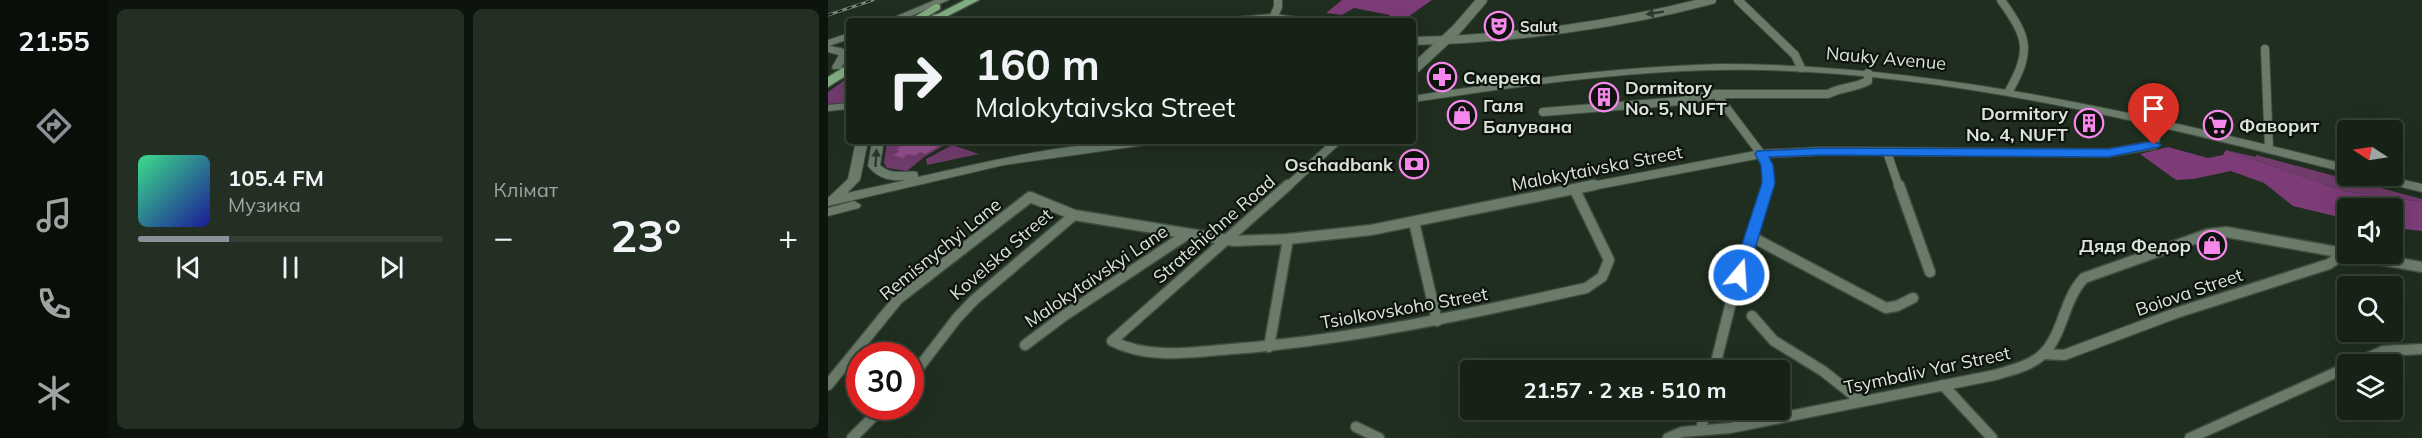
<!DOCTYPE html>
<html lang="uk">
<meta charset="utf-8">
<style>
:root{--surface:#172217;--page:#242f24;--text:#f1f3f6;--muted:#9ea4a1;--line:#363f36;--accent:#8c9099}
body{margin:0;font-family:Mulish,sans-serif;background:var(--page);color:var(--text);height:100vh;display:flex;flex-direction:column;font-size:22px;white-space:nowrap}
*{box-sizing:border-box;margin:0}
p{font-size:20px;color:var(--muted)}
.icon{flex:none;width:33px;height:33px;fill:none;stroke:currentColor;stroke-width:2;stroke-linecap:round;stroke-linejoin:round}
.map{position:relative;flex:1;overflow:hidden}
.side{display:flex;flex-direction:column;gap:9px;padding:9px;background:#0d130d;width:720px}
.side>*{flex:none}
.hud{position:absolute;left:18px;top:18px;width:570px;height:126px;border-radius:6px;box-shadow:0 6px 24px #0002,0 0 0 2px var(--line);background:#172217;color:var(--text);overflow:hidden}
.needle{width:39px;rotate:282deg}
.tools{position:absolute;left:1509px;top:120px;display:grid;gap:12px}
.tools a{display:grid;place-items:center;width:66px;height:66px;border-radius:6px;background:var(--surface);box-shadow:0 6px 24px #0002,0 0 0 2px var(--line);font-size:30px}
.speed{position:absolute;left:18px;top:342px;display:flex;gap:12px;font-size:30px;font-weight:700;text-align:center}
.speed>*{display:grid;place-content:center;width:78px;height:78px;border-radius:50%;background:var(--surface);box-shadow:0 6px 24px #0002,0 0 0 2px var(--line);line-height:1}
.speed .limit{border:9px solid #d22;background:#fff;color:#111}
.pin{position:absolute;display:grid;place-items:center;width:51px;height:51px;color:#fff;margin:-62px -26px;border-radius:50% 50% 50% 0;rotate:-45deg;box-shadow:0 0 6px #0007}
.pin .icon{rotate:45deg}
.me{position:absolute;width:66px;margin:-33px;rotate:18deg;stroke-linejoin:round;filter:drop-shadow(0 0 4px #0008)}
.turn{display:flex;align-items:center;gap:21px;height:126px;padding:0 30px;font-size:27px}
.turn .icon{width:78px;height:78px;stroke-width:2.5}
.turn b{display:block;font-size:42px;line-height:51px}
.big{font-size:45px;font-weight:700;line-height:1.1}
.side .tile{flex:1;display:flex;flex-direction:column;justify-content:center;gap:9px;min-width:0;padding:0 21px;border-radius:9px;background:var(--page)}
.song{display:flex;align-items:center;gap:18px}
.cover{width:72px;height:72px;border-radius:9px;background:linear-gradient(135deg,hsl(150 70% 55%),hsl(240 70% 35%))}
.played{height:6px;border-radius:3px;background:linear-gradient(90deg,var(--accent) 30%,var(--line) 30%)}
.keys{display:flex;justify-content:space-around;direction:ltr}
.heat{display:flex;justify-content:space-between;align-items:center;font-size:33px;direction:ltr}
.side .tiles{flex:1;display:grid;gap:9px;grid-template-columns:repeat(2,1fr)}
.trip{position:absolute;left:632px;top:360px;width:330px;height:60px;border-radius:6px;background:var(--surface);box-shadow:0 6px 24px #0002,0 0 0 2px var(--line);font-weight:700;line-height:60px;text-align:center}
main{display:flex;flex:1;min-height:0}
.tab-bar{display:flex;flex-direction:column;width:108px;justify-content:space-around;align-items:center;background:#090e09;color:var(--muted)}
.tab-bar .icon{width:42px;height:42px}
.tab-bar .selected{color:var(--accent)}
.tab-bar b{font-size:27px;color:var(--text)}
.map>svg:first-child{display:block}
</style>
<main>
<nav class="tab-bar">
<b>21:55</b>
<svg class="icon selected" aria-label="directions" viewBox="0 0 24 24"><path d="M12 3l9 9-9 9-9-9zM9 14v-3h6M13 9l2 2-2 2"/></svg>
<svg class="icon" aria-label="music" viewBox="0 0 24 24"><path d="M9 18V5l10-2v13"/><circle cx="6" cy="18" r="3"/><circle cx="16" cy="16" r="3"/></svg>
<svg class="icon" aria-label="phone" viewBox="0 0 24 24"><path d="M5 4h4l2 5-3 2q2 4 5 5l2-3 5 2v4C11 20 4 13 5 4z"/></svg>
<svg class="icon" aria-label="climate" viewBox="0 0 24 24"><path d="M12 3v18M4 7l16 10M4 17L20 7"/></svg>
</nav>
<section class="side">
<div class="tiles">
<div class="tile">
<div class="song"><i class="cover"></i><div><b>105.4 FM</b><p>Музика</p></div></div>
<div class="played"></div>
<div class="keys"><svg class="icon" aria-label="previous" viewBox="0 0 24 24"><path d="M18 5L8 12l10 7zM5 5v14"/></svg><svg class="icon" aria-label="pause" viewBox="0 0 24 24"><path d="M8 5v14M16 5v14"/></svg><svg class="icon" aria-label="next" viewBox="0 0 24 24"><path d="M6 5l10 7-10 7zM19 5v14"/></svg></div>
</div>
<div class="tile"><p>Клімат</p>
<div class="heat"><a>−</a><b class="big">23°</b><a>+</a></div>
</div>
</div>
</section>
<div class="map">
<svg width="1594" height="438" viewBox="0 0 1594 438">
<rect width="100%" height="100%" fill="#1f2e1f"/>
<g fill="#713c6c">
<polygon points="21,77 21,102 0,104 0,92"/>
<polygon points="59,141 124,141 96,157 79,171 59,168 56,163"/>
<polygon points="124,145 151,154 99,165 98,159"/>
<polygon points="1398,150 1428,157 1428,155 1594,199 1594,202 1516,191"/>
</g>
<g fill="#7d3c77">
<polygon points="514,0 604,0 574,21 554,21 562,15 526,8 514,15 498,13"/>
<polygon points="1340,147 1380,158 1395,155 1398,150 1516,191 1594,202 1594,231 1565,228 1564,208 1520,208 1519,219 1465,206 1436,183 1403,171 1365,179 1348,180 1312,154"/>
</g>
<polygon fill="#92508c" points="82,141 111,141 106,144 111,146 97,154 92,152 87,156 80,154 75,158 65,155 72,151 68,149"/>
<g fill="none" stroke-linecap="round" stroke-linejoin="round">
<g stroke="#3f4c3f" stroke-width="10">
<g id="minor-far1">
<polyline points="910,0 967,55 973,68"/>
<path d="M1173 0C1200 38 1204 50 1181 91"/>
<polyline points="107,18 124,21"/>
<polyline points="445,18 450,7 450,0"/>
<polyline points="409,21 445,18 468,21"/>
<path d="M585 41C682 39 791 25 884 0"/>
<polyline points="1437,49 1441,149"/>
<polyline points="888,94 937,159 940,187"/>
<path d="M715 112 853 101 888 94H1000C1013 87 1027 88 1040 81V73"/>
<polyline points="1059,152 1071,187"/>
<polyline points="459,187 509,141"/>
<polyline points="759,187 933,154 995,151 1280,153 1326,145 1332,121"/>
</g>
</g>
<g stroke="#3f4c3f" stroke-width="13">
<g id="minor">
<path d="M460 185 284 341C322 360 364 352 404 349 524 340 641 314 758 288L774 277 781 260 747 190"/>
<polyline points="1071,185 1102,272"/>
<polyline points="586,222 609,321"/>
<polyline points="924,237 1058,308 1069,306 1085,298"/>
<polyline points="924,316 946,341 995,371 1033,401"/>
<polyline points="197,345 237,315 358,235"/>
<polyline points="441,347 460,239"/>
<polyline points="1215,354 1236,355 1348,313 1501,264 1515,254"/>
<polyline points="1526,364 1555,351 1594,349"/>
<polyline points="886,370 905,294 940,185"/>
<polyline points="82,379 129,318 146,300 246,215"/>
<polyline points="0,385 70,299 202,197 246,215 406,241 460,239 543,230 766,185"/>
<polyline points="1115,385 1164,438"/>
<polyline points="528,427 551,438"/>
<polyline points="873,430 877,410"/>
<polyline points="24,438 56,406"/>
<path d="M840 438 854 432 902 428 1167 375C1183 370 1202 366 1214 355 1236 334 1235 300 1256 278L1380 234 1398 232 1594 267"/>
<polyline points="1362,438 1520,367"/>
</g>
</g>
<g stroke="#3f4c3f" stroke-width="12">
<polyline id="tertiary" points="585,70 628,30 654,0"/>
</g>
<g stroke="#3f4c3f" stroke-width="2">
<g id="secondary">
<polygon points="107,0 121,0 71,21 57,21"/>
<polygon points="21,33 21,39 1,46 13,48 21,52 13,69 5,69 4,67 11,55 0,52 0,40"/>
<path d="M891 64C1106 64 1312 113 1520 165V173C1327 125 1135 75 935 70 818 67 701 85 585 102V96C687 80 788 67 891 64Z"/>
<polygon points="21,103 21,109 0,111 0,105"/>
<path d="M28 141H40L32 180 19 193 79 180C63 181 50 179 40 166L44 141H56L52 165C64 176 76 170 89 172L90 177C166 160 244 141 323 141L317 145 176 165 0 206V198L20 179Z"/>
<polygon points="1538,176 1558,176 1594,184 1594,192 1540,179"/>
<polygon points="26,201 33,205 31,208 0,216 0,208"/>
</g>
</g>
<g stroke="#3f4c3f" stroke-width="3">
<g id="primary">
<polygon points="137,0 151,0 110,21 96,21"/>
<polygon points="108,4 112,5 112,9 92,21 79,21"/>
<polygon points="21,64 21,74 0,87 0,77"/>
</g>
</g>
<use href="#minor-far1" stroke="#6a7b6a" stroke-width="8"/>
<use href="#minor" stroke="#6a7b6a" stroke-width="10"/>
<use href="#tertiary" stroke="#6a7b6a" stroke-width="10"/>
<use href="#secondary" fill="#6a7b6a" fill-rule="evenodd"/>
<use href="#primary" fill="#81ae81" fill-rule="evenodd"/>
<g stroke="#778376" stroke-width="3">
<polyline id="rail" points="0,15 45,0"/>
</g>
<use href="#rail" stroke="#0e140d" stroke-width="1.5" stroke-dasharray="5" stroke-linecap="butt"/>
</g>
<defs><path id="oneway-solid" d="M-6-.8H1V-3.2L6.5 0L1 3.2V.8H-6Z" transform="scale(1.5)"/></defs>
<g fill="#2e382e">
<use href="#oneway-solid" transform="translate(827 13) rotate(171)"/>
<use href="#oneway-solid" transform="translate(48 158) rotate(-86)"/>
</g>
<polygon fill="#1a73e8" stroke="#114b97" stroke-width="1.5" points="1326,141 1333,145 1331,147 1280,157 995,155 941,157 945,165 947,183 919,275 911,280 904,275 934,183 933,165 927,154 929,151 995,148 1280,149"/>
<defs>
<g id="theatre-ring" transform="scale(1.5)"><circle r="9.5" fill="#0e140d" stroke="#f688ec" stroke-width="1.5"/><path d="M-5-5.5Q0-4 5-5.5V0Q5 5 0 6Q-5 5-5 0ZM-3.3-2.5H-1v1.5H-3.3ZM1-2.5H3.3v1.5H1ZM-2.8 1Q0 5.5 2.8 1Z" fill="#f688ec"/></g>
<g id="pharmacy-ring" transform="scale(1.5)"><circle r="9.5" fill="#0e140d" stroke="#f688ec" stroke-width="1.5"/><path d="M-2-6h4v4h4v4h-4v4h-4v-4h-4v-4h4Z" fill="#f688ec"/></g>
<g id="building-ring" transform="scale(1.5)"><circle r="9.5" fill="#0e140d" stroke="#f688ec" stroke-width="1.5"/><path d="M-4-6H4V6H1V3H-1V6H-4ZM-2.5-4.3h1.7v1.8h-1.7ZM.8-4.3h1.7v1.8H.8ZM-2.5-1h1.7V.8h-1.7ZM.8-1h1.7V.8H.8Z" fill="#f688ec"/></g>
<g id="shop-ring" transform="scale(1.5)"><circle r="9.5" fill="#0e140d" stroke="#f688ec" stroke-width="1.5"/><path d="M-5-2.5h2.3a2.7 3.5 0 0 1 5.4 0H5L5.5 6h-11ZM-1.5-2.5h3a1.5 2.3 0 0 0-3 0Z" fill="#f688ec"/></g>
<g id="supermarket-ring" transform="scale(1.5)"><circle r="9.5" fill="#0e140d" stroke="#f688ec" stroke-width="1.5"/><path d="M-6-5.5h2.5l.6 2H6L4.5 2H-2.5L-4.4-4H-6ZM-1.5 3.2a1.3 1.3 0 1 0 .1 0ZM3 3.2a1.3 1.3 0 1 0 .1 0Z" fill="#f688ec"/></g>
<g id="bank-ring" transform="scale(1.5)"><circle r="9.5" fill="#0e140d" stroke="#f688ec" stroke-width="1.5"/><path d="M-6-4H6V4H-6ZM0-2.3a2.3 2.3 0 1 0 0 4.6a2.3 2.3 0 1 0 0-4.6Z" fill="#f688ec"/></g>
</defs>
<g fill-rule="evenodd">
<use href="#theatre-ring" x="671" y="26"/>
<use href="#pharmacy-ring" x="614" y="77"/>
<use href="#building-ring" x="776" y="97"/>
<use href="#shop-ring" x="634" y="115"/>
<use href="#building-ring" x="1261" y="123"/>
<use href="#supermarket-ring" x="1390" y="125"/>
<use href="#bank-ring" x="586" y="164"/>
<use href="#shop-ring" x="1384" y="245"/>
</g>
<g text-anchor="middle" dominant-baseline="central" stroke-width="4.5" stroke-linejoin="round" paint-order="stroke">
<g font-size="15" font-weight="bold" fill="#dbe4da" stroke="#0e140d" text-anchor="start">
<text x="692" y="26">Salut</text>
</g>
<g font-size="18" fill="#dbe4da" stroke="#0e140d">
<text transform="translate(1058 58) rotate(5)">Nauky Avenue</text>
<text transform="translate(769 168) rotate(-11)">Malokytaivska Street</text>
<text transform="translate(386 229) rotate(-41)">Stratehichne Road</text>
<text transform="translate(112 249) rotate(-39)">Remisnychyi Lane</text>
<text transform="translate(173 254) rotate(-41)">Kovelska Street</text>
<text transform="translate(268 276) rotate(-34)">Malokytaivskyi Lane</text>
<text transform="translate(1361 292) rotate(-19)">Boiova Street</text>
<text transform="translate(576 308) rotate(-10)">Tsiolkovskoho Street</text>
<text transform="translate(1099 370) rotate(-12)">Tsymbaliv Yar Street</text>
</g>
<g font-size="18" font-weight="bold" fill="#dbe4da" stroke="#0e140d" text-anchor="start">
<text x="635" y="77">Смерека</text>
<text x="797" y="87">Dormitory<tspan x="797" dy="21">No. 5, NUFT</tspan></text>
<text x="655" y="105">Галя<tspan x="655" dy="21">Балувана</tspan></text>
<text x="1240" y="113" text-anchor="end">Dormitory<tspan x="1240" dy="21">No. 4, NUFT</tspan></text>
<text x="1411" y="125">Фаворит</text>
<text x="565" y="164" text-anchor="end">Oschadbank</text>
<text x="1363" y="245" text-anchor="end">Дядя Федор</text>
</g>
</g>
</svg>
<div class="tools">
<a><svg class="needle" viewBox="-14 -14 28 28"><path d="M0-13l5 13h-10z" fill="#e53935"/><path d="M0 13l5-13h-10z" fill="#9ea4a1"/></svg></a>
<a><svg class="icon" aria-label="sound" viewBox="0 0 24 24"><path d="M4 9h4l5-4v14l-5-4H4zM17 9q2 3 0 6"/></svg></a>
<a><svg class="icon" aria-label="search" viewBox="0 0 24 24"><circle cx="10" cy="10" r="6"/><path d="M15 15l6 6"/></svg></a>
<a><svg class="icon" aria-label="layers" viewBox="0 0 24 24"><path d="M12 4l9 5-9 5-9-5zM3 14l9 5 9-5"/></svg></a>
</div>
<div class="speed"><div class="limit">30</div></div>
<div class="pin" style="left:1326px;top:145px;background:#d93025"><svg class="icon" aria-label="arrive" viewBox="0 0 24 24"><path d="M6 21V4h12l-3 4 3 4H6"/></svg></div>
<svg class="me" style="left:911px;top:275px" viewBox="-20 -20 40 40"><circle r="17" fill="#1a73e8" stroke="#fff" stroke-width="3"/><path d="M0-11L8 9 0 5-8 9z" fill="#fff"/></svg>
<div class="trip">21:57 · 2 хв · 510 m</div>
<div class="hud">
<div class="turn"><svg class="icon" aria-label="right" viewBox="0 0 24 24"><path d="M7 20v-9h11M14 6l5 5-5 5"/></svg><div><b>160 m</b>Malokytaivska Street</div></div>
</div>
</div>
</main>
